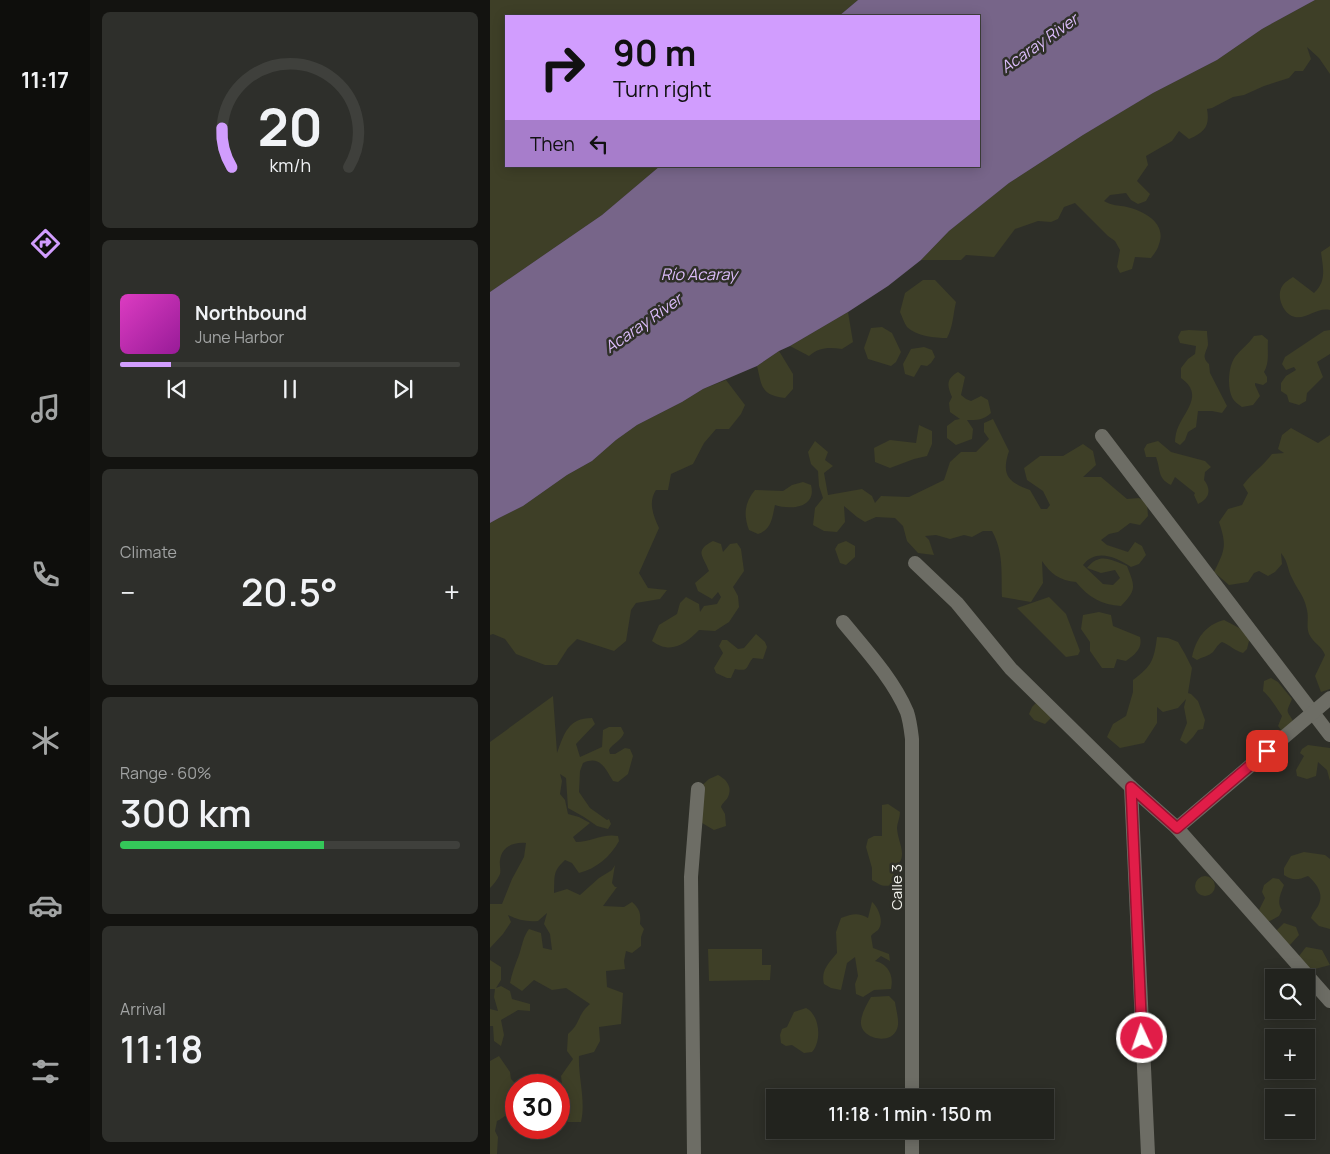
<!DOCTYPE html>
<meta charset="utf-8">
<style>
:root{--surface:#22231e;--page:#2e2f2b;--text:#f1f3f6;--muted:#a2a4a4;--line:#3f403c;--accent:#d19dfe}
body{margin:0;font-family:Manrope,sans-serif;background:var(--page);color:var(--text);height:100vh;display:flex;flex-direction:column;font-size:19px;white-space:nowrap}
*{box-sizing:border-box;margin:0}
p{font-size:16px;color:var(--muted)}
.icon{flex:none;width:28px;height:28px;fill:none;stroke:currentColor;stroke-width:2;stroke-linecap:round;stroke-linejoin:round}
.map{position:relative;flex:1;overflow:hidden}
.panel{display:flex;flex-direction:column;gap:12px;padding:12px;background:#131310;width:400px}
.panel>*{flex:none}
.guide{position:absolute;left:15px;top:15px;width:475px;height:152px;border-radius:0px;box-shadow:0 2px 12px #0003,0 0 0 1px var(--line);background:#d19dfe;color:#111;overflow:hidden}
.tools{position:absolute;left:775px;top:969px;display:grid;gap:10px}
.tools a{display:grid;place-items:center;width:50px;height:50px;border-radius:0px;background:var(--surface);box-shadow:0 2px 12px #0003,0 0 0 1px var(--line);font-size:25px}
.speed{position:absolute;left:15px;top:1074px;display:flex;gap:10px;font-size:25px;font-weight:700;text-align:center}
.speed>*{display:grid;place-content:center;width:65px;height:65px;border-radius:50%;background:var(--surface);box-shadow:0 2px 12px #0003,0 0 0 1px var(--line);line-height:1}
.speed .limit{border:8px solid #d22;background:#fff;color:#111}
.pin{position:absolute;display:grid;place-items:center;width:42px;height:42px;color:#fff;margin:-21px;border-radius:10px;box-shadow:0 2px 8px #0006}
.me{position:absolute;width:55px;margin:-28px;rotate:357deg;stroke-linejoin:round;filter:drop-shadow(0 0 4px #0008)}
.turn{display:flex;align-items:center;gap:18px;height:105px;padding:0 25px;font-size:22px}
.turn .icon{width:65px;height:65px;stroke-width:2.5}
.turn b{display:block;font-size:35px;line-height:42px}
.then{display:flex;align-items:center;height:48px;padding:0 25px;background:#0003;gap:10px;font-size:19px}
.big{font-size:38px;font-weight:600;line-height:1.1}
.panel .card{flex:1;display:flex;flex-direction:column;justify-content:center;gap:8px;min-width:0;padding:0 18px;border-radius:8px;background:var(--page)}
.panel .dial{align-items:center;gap:0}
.dial svg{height:130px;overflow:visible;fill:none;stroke:var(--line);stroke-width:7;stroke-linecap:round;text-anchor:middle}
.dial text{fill:var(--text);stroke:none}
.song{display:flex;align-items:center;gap:15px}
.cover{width:60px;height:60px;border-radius:8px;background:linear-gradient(135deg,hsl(310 70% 55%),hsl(300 70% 35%))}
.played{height:5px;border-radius:2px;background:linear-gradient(90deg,var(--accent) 15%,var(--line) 15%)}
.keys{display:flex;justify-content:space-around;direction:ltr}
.heat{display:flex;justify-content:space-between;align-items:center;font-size:28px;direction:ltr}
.charge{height:8px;border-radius:4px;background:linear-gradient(90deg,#34c759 60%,var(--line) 0)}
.trip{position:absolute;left:276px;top:1089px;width:288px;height:50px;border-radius:0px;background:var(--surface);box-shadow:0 2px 12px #0003,0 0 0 1px var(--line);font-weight:600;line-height:50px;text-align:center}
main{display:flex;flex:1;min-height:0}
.tabs{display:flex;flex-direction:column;width:90px;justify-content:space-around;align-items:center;background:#0e0e0c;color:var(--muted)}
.tabs .icon{width:35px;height:35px}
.tabs .on{color:var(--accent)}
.tabs b{font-size:22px;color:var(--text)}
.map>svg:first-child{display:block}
</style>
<main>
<nav class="tabs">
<b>11:17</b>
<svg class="icon on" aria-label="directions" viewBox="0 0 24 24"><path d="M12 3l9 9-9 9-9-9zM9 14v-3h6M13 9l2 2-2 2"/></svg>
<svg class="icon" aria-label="music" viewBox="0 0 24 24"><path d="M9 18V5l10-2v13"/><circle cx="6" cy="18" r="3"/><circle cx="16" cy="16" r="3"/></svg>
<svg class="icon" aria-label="phone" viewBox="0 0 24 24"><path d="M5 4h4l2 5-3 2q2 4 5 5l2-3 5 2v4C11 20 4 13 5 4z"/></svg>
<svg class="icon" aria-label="climate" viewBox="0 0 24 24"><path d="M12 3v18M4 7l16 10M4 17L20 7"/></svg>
<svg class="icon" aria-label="car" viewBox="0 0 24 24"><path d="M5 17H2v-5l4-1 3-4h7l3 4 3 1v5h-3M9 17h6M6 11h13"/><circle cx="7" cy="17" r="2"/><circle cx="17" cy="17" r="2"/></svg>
<svg class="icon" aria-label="filters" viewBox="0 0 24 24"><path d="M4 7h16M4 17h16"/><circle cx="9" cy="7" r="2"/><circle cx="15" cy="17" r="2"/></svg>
</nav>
<section class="panel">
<div class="card dial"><svg viewBox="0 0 100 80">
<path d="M14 69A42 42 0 1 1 86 69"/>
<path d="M14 69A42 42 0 0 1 8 45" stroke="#d19dfe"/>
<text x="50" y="56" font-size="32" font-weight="700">20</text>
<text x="50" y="72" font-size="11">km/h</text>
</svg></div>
<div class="card">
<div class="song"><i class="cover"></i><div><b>Northbound</b><p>June Harbor</p></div></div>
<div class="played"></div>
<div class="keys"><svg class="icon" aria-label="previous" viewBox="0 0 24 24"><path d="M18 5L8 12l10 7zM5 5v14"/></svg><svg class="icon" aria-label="pause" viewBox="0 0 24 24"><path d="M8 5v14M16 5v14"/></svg><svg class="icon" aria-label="next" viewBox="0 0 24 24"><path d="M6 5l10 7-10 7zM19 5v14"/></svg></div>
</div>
<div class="card"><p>Climate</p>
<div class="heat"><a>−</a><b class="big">20.5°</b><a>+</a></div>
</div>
<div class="card"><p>Range · 60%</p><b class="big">300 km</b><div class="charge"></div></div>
<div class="card"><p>Arrival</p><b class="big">11:18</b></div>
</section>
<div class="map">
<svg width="840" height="1154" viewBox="0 0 840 1154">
<rect width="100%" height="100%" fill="#2e2f28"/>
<g fill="#3e3f27">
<polygon points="0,0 368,0 349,16 16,16 16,166 170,166 112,215 0,292"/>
<path d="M825 0H840V74L829 58 817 47 821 59 813 71H805L799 78 774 86 754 95 743 97 722 108 717 109C720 126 715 132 699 139L689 131 682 141 656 156 658 165 647 181 660 194 656 201 648 204 641 200 636 193 620 195 614 201C622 206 628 205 637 207 654 211 677 223 669 244 668 249 664 254 661 258L645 257 642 269 630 273 627 267 630 250 625 241 618 236 585 203 574 207 568 219 561 222 548 221 525 229 504 257 476 255 471 260H431L459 231 519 183 593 135 663 93 727 60 772 29Z"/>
<path d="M840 246V310C827 307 818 319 805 317 793 315 785 295 793 285 795 282 800 279 803 277L824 293C837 281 833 268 831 252Z"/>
<path d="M433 280H445L466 302C463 315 463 327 457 338 445 338 426 336 417 327 414 323 412 316 410 312L415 293Z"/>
<path d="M358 312 363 342 352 349C339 347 329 347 319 356L300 346Z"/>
<polygon points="392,327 402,333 411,352 406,362 401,366 378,359 374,348 381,328"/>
<path d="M699 330 717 331C717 336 718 340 718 345 716 353 711 357 719 364L720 373 737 406 732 413 722 411H708L706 427 698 432 695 440 690 445 685 442C685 438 686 433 687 430 694 411 715 395 691 378V368L698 359 705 354 706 346 690 343 688 337 691 331Z"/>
<polygon points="840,330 840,354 827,362 833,377 817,393 816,401 809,405 799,402 797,395 791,391 791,383 796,376 806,370 804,367 796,370 792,364 795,357 834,331"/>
<path d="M772 335 778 340C777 351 780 362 774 372L777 377V382L773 385 765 383V385L770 396 763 405 752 407C749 405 745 402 743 399 737 388 738 367 745 357 751 349 759 344 764 336Z"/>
<polygon points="434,347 442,350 445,357 441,363 437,366 431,365 424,377 415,374 413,364 421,349"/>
<path d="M289 351 303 374V389L295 398C271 395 272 387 267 366Z"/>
<path d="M468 372 475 377 471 395 476 399 481 401 491 396 498 400 501 413C494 420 487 420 477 420L483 429 482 439 466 445 457 438V426L465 420 470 419 460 412 459 403 462 397C457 385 456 379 468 372Z"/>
<path d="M236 380 255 405 251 414 239 429H226L214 443 203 464 181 474 178 490H166C158 502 163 515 169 528L149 573 158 588 177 590 170 599 146 603 141 610 136 641 124 651 87 639 78 648 67 665H55L26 654 15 639 3 634 0 635V523L9 518 33 506 77 475 102 461 126 440 147 425 192 402 213 389Z"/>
<path d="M503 419 519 451C511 475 518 482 540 490L551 509H557L560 505 553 491 537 480 534 468 550 456H573L593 444 603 451 606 465 593 477H611L637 499 649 498 657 503 658 516 650 525 640 523 628 532 619 534 611 540 617 545 638 552 645 542 652 546 656 555 649 564 641 567C626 557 606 548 593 565L613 584 623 585 630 578 625 570 611 573 597 568C610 552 621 560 637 566 645 587 647 589 631 606 612 605 598 597 586 582 570 581 560 573 552 561L553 583 541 602 512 597C511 574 514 552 502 531H493L482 537 474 535 460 539 446 535 435 536 439 540 444 555 428 553 417 541 413 526 405 518 386 517 375 522 367 517 354 506 355 522 347 532 334 531 323 525 325 508 333 498 329 486 328 471 321 464 318 452 325 441 338 452 335 460 343 466 334 473 338 495 372 489 382 496 385 503 391 496 419 497 454 480 460 462 471 452H486L499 439 494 432V423Z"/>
<polygon points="429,425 442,431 442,444 437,456 424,459 400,468 385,462 384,448 400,440 426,443"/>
<path d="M801 428 828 443 840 435V689L831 692 825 676 835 655C832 646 823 643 819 634 816 627 819 618 817 610 814 595 808 591 802 578 797 569 799 563 791 553L792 564 785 572 778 576 769 571 764 573 758 582 739 585 724 572C735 550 737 546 729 522L738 509 752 505 758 493 753 485C762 473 773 466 782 454L794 453 788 449 792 435Z"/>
<path d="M668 441 681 452 715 461 721 467 715 472 714 480C722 490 719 499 708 504L704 495 705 493 685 477 681 485C667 478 671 470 666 457H656L654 449 657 444Z"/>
<path d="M313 482 321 485C327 508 300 510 285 505 282 518 282 529 268 534L259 530C253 514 255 502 265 490L293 491 302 485Z"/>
<path d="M223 541 231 544 233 552 240 544 247 543 251 549 254 571 243 587 248 596 249 607 239 622 225 631 209 630C195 644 181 655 162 641L169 625 187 614 190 603 196 597 209 604 210 612 214 606 227 604 231 597 228 592 222 599 208 591 205 583 219 571C213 555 204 551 223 541Z"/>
<polygon points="356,541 365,546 365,557 356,565 350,563 345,549 348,544"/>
<polygon points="559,597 576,614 590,651 588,655 576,657 527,608"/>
<path d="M609 612 621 615 623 626 650 637C653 649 644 655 636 661L627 659 624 668H612L600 651V642L591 629 593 615Z"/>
<path d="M734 620 755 631 760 637 757 649 753 653C745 651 740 645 732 642 727 645 727 647 723 652 719 656 712 657 707 660L702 657C706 639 715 625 734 620Z"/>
<path d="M266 634 275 642 277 647 273 659 263 658C255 667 260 672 245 669L241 678H237L226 673 224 668 233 653 229 646 232 640H237L248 649 254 648Z"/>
<path d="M667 637 678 638 688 642 695 654 702 668 698 693 701 694 708 701 715 720 713 729 708 730 703 737 696 744 690 740 697 723 694 707 696 699 688 708 673 712 667 707V723L654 743 630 748 617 737 623 724 636 716 643 692V680C662 666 664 660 667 637Z"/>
<path d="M781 678 788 682 802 699C795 715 797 709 804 723L799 731 791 730 788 726 792 716C786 707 781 698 773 691L774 681Z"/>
<path d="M63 696 67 753C74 734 78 718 102 718L105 724 86 744 90 757 112 747 113 730 119 727H131L134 733C131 741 123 743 119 750L120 754H125L135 748 140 749 143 756 138 774 128 782 123 781C115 768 110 755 93 763L90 771 89 792 100 808 117 820 119 819 121 824 118 829 107 826 94 817 78 808 76 778 70 774 72 781 70 794 75 800 78 814 89 817 100 823 83 837 86 842C101 842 113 833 128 836L129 841C121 856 106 869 89 873L82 863 75 860C62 872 65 876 64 893L77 889 90 895 109 878 122 870 125 865 122 883 125 887H127L113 906 134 907 142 902C150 909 151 914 150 924L154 929 151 937V946L142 953 136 951 134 961 135 969 116 971 117 987 133 993 131 1024 109 1027 110 1041 104 1052 89 1056C88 1077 96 1101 91 1122H78L69 1112V1089L72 1084 71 1076 83 1059 77 1051 78 1034C91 1023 87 1015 100 1004L76 988 62 990 44 980 32 991 20 983C22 973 25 965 29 955 32 946 33 937 39 929L51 933 53 948 62 950 60 934 54 924 57 913 48 921C37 922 28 920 18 915L21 922 13 934 0 948V904H12L22 879 34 857 36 843C24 842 12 846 10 860 9 865 12 872 9 876 7 880 3 885 0 888V742Z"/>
<polygon points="548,701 562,717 555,724 544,720 539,714 542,707"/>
<polygon points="818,745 840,748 840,781 837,770 828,762 826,776 817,779 807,776 806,770 814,756 810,753 812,749"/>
<path d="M228 775C236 779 243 787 238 797 236 801 232 803 231 807L235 814 236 826 224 830 212 823 207 790 219 779Z"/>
<path d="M398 804 410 812C410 818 407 823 407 828 408 845 421 859 401 869 405 875 405 877 404 884 394 888 390 885 382 880V868L376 847 378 839 384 836H392V805Z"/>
<path d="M814 852 835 855 840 859V929L829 926 821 918C823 912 827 909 829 904 834 893 826 883 818 876 808 880 803 881 794 875V868L801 856Z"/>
<circle cx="715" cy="886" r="10"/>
<path d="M783 878 789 879 794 885C791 893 786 902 792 910L789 916 778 922 769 910 775 898 772 892 774 885Z"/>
<path d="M382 902C388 907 395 922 388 930 386 932 383 933 381 936L383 948 399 954 400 961 391 956 385 961C399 964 404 977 401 989L384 990 373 997 366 994 365 984 368 976 365 957 357 963 351 990 341 988 334 984C331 970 338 964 347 953L346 932 351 918C362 914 368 912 378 918Z"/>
<polygon points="794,923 806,927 809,935 800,945 784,933"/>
<polygon points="816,947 832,950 840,965 810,973 806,960"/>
<polygon points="218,949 272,949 272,965 281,965 280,980 219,981"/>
<polygon points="0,960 11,967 11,980 6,988 11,986 20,991 22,999 40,1004 40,1011 28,1010 11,1020 14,1035 11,1046 4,1041 3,1026 0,1026 0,1009 8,1011 4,997 5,989 0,989"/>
<path d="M399 996 405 1002C406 1010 410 1022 407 1029 401 1046 369 1039 371 1021 372 1012 377 1004 381 997Z"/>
<path d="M316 1008C330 1015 332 1041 322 1052L314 1053 302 1045 296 1046 291 1043 290 1035 292 1029 297 1027 304 1012Z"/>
<path d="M9 1056 20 1072 21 1079 27 1085 24 1098 18 1105C19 1114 15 1117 7 1121L5 1131 8 1137 7 1154H0V1061Z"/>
</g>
<polygon fill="#776589" points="368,0 825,0 772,29 727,60 663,93 593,135 519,183 459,231 431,260 398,286 358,312 300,346 289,351 267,366 213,389 192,402 147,425 126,440 102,461 77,475 33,506 9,518 0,523 0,292 112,215 170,166 489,166 489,16 349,16"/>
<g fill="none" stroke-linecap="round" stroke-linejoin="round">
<g stroke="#6d6d65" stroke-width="14">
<polyline points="612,436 840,735"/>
<polyline points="425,563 467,603 521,669 641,787 687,828 840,1001"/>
<path d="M353 622C376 650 403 679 417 712 420 721 421 731 422 739V1098"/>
<polyline points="641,787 658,1154"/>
<polyline points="687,828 840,698"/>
<polyline points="204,1154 201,877 208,789"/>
<polyline points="422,1154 422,1130"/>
</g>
</g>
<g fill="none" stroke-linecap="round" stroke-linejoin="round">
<g stroke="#92132f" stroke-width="12">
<polyline id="route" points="652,1038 641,787 687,828 777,751"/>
</g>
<use href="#route" stroke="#e11d48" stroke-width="9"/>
</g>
<g text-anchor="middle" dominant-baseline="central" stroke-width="5" stroke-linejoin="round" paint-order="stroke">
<g font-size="15" fill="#f4f4ef" stroke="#2e2f28">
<text transform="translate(406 887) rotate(-90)">Calle 3</text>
</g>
<g font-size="16" font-style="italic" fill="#dbbcf9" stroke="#2e2f28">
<text transform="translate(549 43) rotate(-35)">Acaray River</text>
<text x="209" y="274">Río Acaray</text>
<text transform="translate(153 323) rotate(-35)">Acaray River</text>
</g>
</g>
</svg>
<div class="tools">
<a><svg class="icon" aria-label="search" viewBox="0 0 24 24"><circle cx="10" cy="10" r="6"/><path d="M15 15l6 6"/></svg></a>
<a>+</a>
<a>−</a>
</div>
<div class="speed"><div class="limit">30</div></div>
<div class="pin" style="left:777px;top:751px;background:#d93025"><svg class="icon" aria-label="arrive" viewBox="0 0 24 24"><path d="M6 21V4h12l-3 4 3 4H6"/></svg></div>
<svg class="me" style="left:652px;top:1038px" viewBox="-20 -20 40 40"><circle r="17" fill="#e11d48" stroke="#fff" stroke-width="3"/><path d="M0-11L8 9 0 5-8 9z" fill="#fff"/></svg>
<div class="trip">11:18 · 1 min · 150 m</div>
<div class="guide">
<div class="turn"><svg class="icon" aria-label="right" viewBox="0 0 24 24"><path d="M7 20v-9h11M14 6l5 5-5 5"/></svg><div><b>90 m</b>Turn right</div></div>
<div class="then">Then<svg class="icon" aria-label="left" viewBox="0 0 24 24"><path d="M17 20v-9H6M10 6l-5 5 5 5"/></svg></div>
</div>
</div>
</main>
